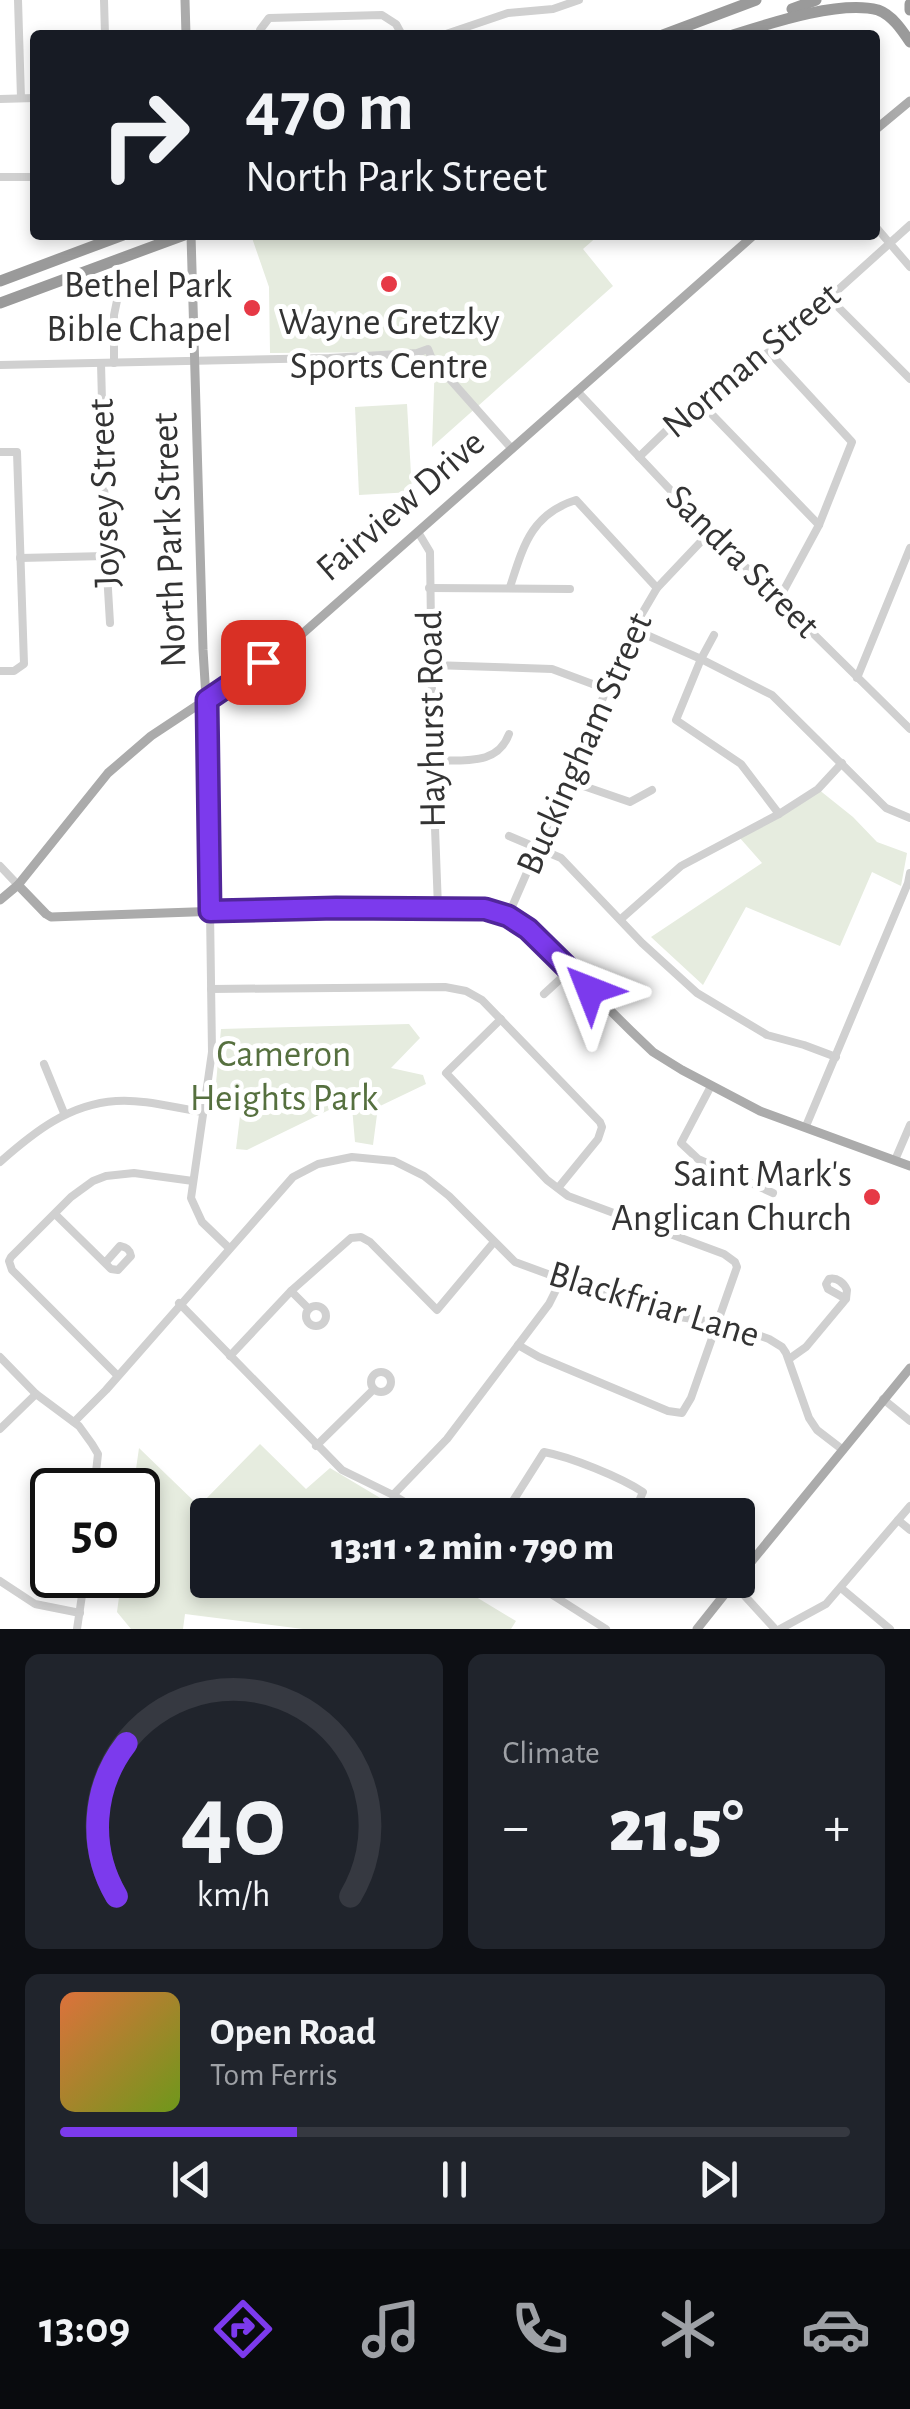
<!DOCTYPE html>
<meta charset="utf-8">
<style>
:root{--surface:#171b24;--page:#20242c;--text:#f1f3f6;--muted:#9ea1a6;--line:#363941;--accent:#7c3aed}
body{margin:0;font-family:"Alegreya Sans",sans-serif;background:var(--page);color:var(--text);height:100vh;display:flex;flex-direction:column;font-size:38px;white-space:nowrap}
*{box-sizing:border-box;margin:0}
p{font-size:32px;color:var(--muted)}
.icon{flex:none;width:55px;height:55px;fill:none;stroke:currentColor;stroke-width:2;stroke-linecap:round;stroke-linejoin:round}
.map{position:relative;height:1629px;overflow:hidden}
.side{display:flex;flex-direction:column;gap:25px;padding:25px;background:#0d0f14;flex:1}
.side>*{flex:none}
.hud{position:absolute;left:30px;top:30px;width:850px;height:210px;border-radius:10px;box-shadow:0 5px 15px #0003;background:#171b24;color:var(--text);overflow:hidden}
.speed{position:absolute;left:30px;top:1468px;display:flex;gap:20px;font-size:50px;font-weight:700;text-align:center}
.speed>*{display:grid;place-content:center;width:130px;height:130px;border-radius:50%;background:var(--surface);box-shadow:0 5px 15px #0003;line-height:1}
.speed .limit{border:5px solid #111;border-radius:15px;background:#fff;color:#111}
.pin{position:absolute;display:grid;place-items:center;width:85px;height:85px;color:#fff;margin:-42px;border-radius:20px;box-shadow:0 5px 15px #0006}
.me{position:absolute;width:110px;margin:-55px;rotate:315deg;stroke-linejoin:round;filter:drop-shadow(0 0 8px #0008)}
.turn{display:flex;align-items:center;gap:35px;height:210px;padding:0 50px;font-size:45px}
.turn .icon{width:130px;height:130px;stroke-width:2.5}
.turn b{display:block;font-size:70px;line-height:85px}
.big{font-size:75px;font-weight:800;line-height:1.1}
.side .widget{flex:1;display:flex;flex-direction:column;justify-content:center;gap:15px;min-width:0;padding:0 35px;border-radius:15px;background:var(--page)}
.side .dial{align-items:center;gap:0}
.dial svg{height:260px;overflow:visible;fill:none;stroke:var(--line);stroke-width:7;stroke-linecap:round;text-anchor:middle}
.dial text{fill:var(--text);stroke:none}
.song{display:flex;align-items:center;gap:30px}
.cover{width:120px;height:120px;border-radius:15px;background:linear-gradient(135deg,hsl(20 70% 55%),hsl(80 70% 35%))}
.played{height:10px;border-radius:5px;background:linear-gradient(90deg,var(--accent) 30%,var(--line) 30%)}
.keys{display:flex;justify-content:space-around;direction:ltr}
.heat{display:flex;justify-content:space-between;align-items:center;font-size:55px;direction:ltr}
.side .tiles{flex:1;display:grid;gap:25px;grid-template-columns:1fr 1fr}
.widget:last-child{grid-column:span 2}
.trip{position:absolute;left:190px;top:1498px;width:565px;height:100px;border-radius:10px;background:var(--surface);box-shadow:0 5px 15px #0003;font-weight:800;line-height:100px;text-align:center}
.tabs{display:flex;height:160px;justify-content:space-around;align-items:center;background:#090b0e;color:var(--muted)}
.tabs .icon{width:70px;height:70px}
.tabs .current{color:var(--accent)}
.tabs b{font-size:45px;color:var(--text)}
.map>svg:first-child{display:block}
</style>
<div class="map">
<svg width="910" height="1629" viewBox="0 0 910 1629">
<rect width="100%" height="100%" fill="#fff"/>
<g fill="#e6ecdf">
<polygon points="251,235 599,235 583,249 613,286 432,447 435,359 412,352 270,353 269,287"/>
<polygon points="407,404 412,492 359,495 355,407"/>
<polygon points="818,789 853,817 877,842 907,853 901,886 872,872 840,946 746,907 703,985 651,937 762,863 739,837"/>
<polygon points="409,1024 420,1038 391,1068 423,1075 426,1084 378,1107 373,1145 355,1142 352,1107 331,1109 247,1150 236,1149 241,1108 214,1105 221,1029"/>
<polygon points="260,1444 306,1489 330,1468 392,1505 387,1515 208,1515 208,1580 448,1580 516,1621 511,1629 303,1629 185,1614 183,1629 131,1629 117,1612 122,1575 138,1575 138,1490 133,1490 139,1448 199,1506"/>
</g>
<g fill="none" stroke-linecap="round" stroke-linejoin="round">
<g stroke="#d0d0d0" stroke-width="8">
<polyline points="18,0 21,98"/>
<polyline points="104,0 105,35"/>
<polyline points="261,35 260,30 269,18 382,15 396,24 402,35"/>
<polyline points="443,35 508,13 553,9 579,0"/>
<polyline points="0,99 35,98"/>
<polyline points="0,177 35,177"/>
<polyline points="875,226 910,267"/>
<polyline points="829,298 910,379"/>
<polyline points="769,352 852,442 819,525 779,599"/>
<polyline points="101,363 106,556 110,623"/>
<polyline points="114,363 114,315 119,291"/>
<polyline points="0,365 329,358 417,353 428,349 432,359 512,449"/>
<polyline points="577,391 710,532 910,729"/>
<polyline points="698,400 819,525"/>
<polyline points="0,452 17,452 24,664 14,671 0,671"/>
<polyline points="639,457 698,400 728,376 769,352 910,225"/>
<polyline points="418,532 430,552 433,774 438,908"/>
<polyline points="20,558 106,556"/>
<path d="M510 587C523 547 531 514 576 500L657 588"/>
<polyline points="429,588 570,589"/>
<polyline points="633,629 701,659 772,695 886,808 910,818"/>
<polyline points="714,635 701,659 676,720 741,764 779,814"/>
<polyline points="432,665 552,669 606,689"/>
<polyline points="857,678 910,548"/>
<path d="M433 761C462 759 497 767 509 734"/>
<polyline points="566,780 630,802 652,790"/>
<polyline points="509,836 561,858 642,943 697,993 767,1035 804,1045 836,1057"/>
<polyline points="0,866 18,885"/>
<polyline points="210,911 212,1052 191,1198 202,1222 229,1248"/>
<polyline points="508,916 633,629 657,588 710,532"/>
<polyline points="621,919 681,866 779,814 818,789 842,763"/>
<polyline points="211,989 445,987 466,991 482,1000 600,1122 602,1127 598,1139 558,1188"/>
<polyline points="544,994 570,970"/>
<polyline points="501,1019 446,1073 547,1180 568,1196 724,1254 735,1262 737,1267 691,1398 682,1413 668,1411 539,1357 518,1345"/>
<polyline points="44,1064 64,1113"/>
<polyline points="711,1086 681,1143 698,1159 773,1193"/>
<polyline points="806,1126 908,883 910,873"/>
<polyline points="895,1160 910,1125"/>
<path d="M0 1162C34 1132 69 1104 116 1101 144 1099 175 1108 203 1112"/>
<path d="M55 1214 111 1269 118 1270 131 1256C130 1249 126 1247 120 1246L105 1263"/>
<polyline points="291,1291 309,1309"/>
<polyline points="179,1303 342,1470 393,1495 425,1515"/>
<circle cx="316" cy="1316" r="10"/>
<polyline points="230,1356 291,1291 351,1238 361,1237 370,1242 437,1310 494,1242"/>
<polyline points="0,1357 36,1394 79,1426 92,1444 98,1454 94,1490"/>
<path d="M789 1359 806 1347 846 1299 847 1290C844 1283 837 1277 829 1279L826 1284 828 1289 846 1299"/>
<circle cx="381" cy="1382" r="10"/>
<polyline points="117,1375 12,1270 9,1261 11,1257 71,1197 93,1181 106,1176 134,1173 193,1181"/>
<polyline points="883,1399 910,1421"/>
<polyline points="74,1422 106,1390 293,1177 318,1164 352,1157 394,1161 424,1176 449,1196 515,1262 654,1313 731,1325 769,1339 782,1347 786,1353 809,1418 817,1430 843,1450"/>
<polyline points="0,1429 36,1394"/>
<polyline points="316,1446 374,1389"/>
<polyline points="393,1495 447,1439 549,1304 561,1280"/>
<polyline points="52,1504 42,1505 37,1514 42,1523 52,1524"/>
<path d="M504 1515 544 1452C571 1457 620 1477 643 1492L633 1515"/>
<polyline points="898,1520 910,1530"/>
<polyline points="529,1580 606,1629"/>
<polyline points="0,1581 35,1604 80,1613"/>
<polyline points="733,1583 775,1629"/>
<polyline points="841,1588 890,1629"/>
<polyline points="553,1595 568,1580"/>
<polyline points="77,1629 85,1575"/>
<polyline points="780,1629 826,1604 910,1506"/>
</g>
<g stroke="#ababab" stroke-width="9">
<polyline points="185,0 186,35"/>
<polyline points="875,130 910,101"/>
<polyline points="191,235 203,650 207,714 210,911"/>
<polyline points="18,885 46,914 51,917 335,907 485,909 508,916 528,929 631,1031 653,1052 682,1070 760,1111 910,1166"/>
<polyline points="0,900 18,885 108,773 151,736 293,642 754,235"/>
<polyline points="738,1578 910,1368"/>
<polyline points="697,1629 736,1580"/>
</g>
<g stroke="#9a9a9a" stroke-width="11">
<polyline points="910,4 910,10"/>
<polyline points="792,9 816,0"/>
<polyline points="663,35 756,0"/>
<path d="M733 35C771 23 840 0 878 10 892 15 902 30 910 42"/>
<polyline points="0,281 123,235"/>
<polyline points="0,303 184,235"/>
</g>
</g>
<g fill="none" stroke-linecap="round" stroke-linejoin="round">
<g stroke="#51269a" stroke-width="25">
<polyline id="route" points="263,662 207,700 210,911 336,908 485,909 508,916 528,929 590,990"/>
</g>
<use href="#route" stroke="#7c3aed" stroke-width="18"/>
</g>
<g fill="#e63946" stroke="#fff" stroke-width="4">
<circle cx="389" cy="284" r="10"/>
<circle cx="252" cy="308" r="10"/>
<circle cx="872" cy="1197" r="10"/>
</g>
<g text-anchor="middle" dominant-baseline="central" stroke-width="10" stroke-linejoin="round" paint-order="stroke">
<g font-size="38" fill="#333" stroke="#fff" text-anchor="end">
<text x="232" y="286">Bethel Park<tspan x="232" dy="44">Bible Chapel</tspan></text>
<text x="389" y="323" text-anchor="middle">Wayne Gretzky<tspan x="389" dy="44">Sports Centre</tspan></text>
<text x="852" y="1175">Saint Mark's<tspan x="852" dy="44">Anglican Church</tspan></text>
</g>
<g font-size="38" fill="#333" stroke="#fff">
<text transform="translate(752 361) rotate(-40)">Norman Street</text>
<text transform="translate(105 493) rotate(-92)">Joysey Street</text>
<text transform="translate(401 506) rotate(-41)">Fairview Drive</text>
<text transform="translate(170 540) rotate(-92)">North Park Street</text>
<text transform="translate(742 562) rotate(45)">Sandra Street</text>
<text transform="translate(432 719) rotate(-91)">Hayhurst Road</text>
<text transform="translate(585 744) rotate(-66)">Buckingham Street</text>
<text transform="translate(654 1305) rotate(17)">Blackfriar Lane</text>
</g>
<g font-size="38" fill="#56703f" stroke="#fff">
<text x="284" y="1055">Cameron<tspan x="284" dy="44">Heights Park</tspan></text>
</g>
</g>
</svg>
<div class="speed"><div class="limit">50</div></div>
<div class="pin" style="left:263px;top:662px;background:#d93025"><svg class="icon" aria-label="arrive" viewBox="0 0 24 24"><path d="M6 21V4h12l-3 4 3 4H6"/></svg></div>
<svg class="me" style="left:590px;top:990px" viewBox="-20 -20 40 40"><path d="M0-17L14 15 0 8-14 15z" fill="#7c3aed" stroke="#fff" stroke-width="4"/></svg>
<div class="trip">13:11 · 2 min · 790 m</div>
<div class="hud">
<div class="turn"><svg class="icon" aria-label="right" viewBox="0 0 24 24"><path d="M7 20v-9h11M14 6l5 5-5 5"/></svg><div><b>470 m</b>North Park Street</div></div>
</div>
</div>
<section class="side">
<div class="tiles">
<div class="widget dial"><svg viewBox="0 0 100 80">
<path d="M14 69A42 42 0 1 1 86 69"/>
<path d="M14 69A42 42 0 0 1 17 22" stroke="#7c3aed"/>
<text x="50" y="56" font-size="32" font-weight="700">40</text>
<text x="50" y="72" font-size="11">km/h</text>
</svg></div>
<div class="widget"><p>Climate</p>
<div class="heat"><a>−</a><b class="big">21.5°</b><a>+</a></div>
</div>
<div class="widget">
<div class="song"><i class="cover"></i><div><b>Open Road</b><p>Tom Ferris</p></div></div>
<div class="played"></div>
<div class="keys"><svg class="icon" aria-label="previous" viewBox="0 0 24 24"><path d="M18 5L8 12l10 7zM5 5v14"/></svg><svg class="icon" aria-label="pause" viewBox="0 0 24 24"><path d="M8 5v14M16 5v14"/></svg><svg class="icon" aria-label="next" viewBox="0 0 24 24"><path d="M6 5l10 7-10 7zM19 5v14"/></svg></div>
</div>
</div>
</section>
<nav class="tabs">
<b>13:09</b>
<svg class="icon current" aria-label="directions" viewBox="0 0 24 24"><path d="M12 3l9 9-9 9-9-9zM9 14v-3h6M13 9l2 2-2 2"/></svg>
<svg class="icon" aria-label="music" viewBox="0 0 24 24"><path d="M9 18V5l10-2v13"/><circle cx="6" cy="18" r="3"/><circle cx="16" cy="16" r="3"/></svg>
<svg class="icon" aria-label="phone" viewBox="0 0 24 24"><path d="M5 4h4l2 5-3 2q2 4 5 5l2-3 5 2v4C11 20 4 13 5 4z"/></svg>
<svg class="icon" aria-label="climate" viewBox="0 0 24 24"><path d="M12 3v18M4 7l16 10M4 17L20 7"/></svg>
<svg class="icon" aria-label="car" viewBox="0 0 24 24"><path d="M5 17H2v-5l4-1 3-4h7l3 4 3 1v5h-3M9 17h6M6 11h13"/><circle cx="7" cy="17" r="2"/><circle cx="17" cy="17" r="2"/></svg>
</nav>
